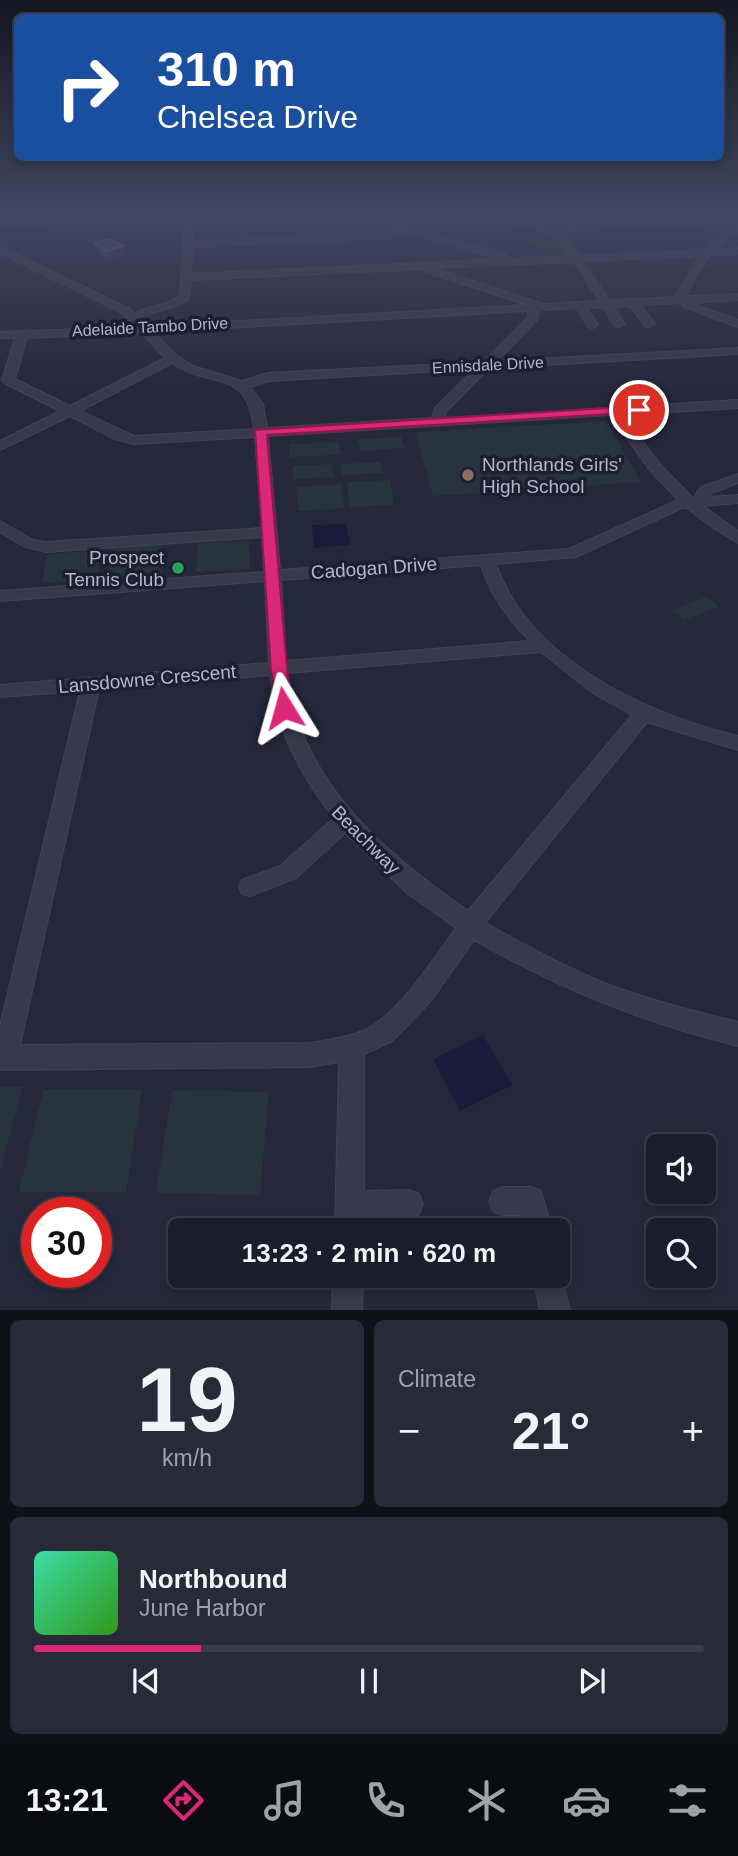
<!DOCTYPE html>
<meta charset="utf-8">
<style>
:root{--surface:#1c1d2c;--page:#292a38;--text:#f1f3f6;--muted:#a0a2a9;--line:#3a3b48;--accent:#db2777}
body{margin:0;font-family:Arial,sans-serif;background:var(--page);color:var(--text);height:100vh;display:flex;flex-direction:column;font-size:26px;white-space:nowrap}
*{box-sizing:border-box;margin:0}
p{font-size:23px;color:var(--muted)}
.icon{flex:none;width:38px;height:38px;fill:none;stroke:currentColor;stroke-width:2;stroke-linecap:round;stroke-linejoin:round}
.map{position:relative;height:1310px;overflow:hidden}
.details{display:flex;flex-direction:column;gap:10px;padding:10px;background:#0f1018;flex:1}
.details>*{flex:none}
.top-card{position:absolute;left:14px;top:14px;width:710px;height:147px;border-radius:10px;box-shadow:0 4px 10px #0003,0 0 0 2px var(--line);background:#1a4fa0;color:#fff;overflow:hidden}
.controls{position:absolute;left:646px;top:1134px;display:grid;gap:14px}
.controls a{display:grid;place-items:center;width:70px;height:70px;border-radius:10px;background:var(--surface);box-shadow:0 4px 10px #0003,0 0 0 2px var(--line);font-size:35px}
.speed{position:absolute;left:21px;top:1197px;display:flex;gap:14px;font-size:35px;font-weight:700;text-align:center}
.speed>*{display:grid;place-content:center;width:91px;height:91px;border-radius:50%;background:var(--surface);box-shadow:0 4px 10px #0003,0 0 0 2px var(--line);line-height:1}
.speed .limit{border:10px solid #d22;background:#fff;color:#111}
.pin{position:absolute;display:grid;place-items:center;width:60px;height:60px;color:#fff;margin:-30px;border:4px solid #fff;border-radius:50%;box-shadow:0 2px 7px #0007}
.me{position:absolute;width:77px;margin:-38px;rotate:352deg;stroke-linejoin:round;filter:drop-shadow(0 0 5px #0008)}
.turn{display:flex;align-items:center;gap:24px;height:147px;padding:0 28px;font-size:32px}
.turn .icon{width:91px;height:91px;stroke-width:2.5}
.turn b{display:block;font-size:49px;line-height:60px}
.big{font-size:52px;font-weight:600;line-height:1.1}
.details .widget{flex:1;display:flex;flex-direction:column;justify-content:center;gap:10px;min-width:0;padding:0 24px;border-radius:10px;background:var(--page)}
.details .dial{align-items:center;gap:0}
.dial b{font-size:91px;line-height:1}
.song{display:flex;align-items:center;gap:21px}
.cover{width:84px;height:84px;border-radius:10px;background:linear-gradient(135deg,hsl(160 70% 55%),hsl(110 70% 35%))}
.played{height:7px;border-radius:4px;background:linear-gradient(90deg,var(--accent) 25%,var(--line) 25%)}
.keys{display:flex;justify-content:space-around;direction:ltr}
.heat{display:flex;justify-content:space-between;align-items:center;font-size:38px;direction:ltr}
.details .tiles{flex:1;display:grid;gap:10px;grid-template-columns:1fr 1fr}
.widget:last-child{grid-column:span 2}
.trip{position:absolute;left:168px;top:1218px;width:402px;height:70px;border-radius:10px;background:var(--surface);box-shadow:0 4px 10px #0003,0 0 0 2px var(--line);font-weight:600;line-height:70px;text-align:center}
.tab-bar{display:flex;height:112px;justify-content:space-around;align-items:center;background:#0b0c12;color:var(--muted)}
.tab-bar .icon{width:49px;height:49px}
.tab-bar .on{color:var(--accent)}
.tab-bar b{font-size:32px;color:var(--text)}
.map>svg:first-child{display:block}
</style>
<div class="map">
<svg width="738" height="1310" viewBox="0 0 738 1310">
<rect width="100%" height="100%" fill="#25273b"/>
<g fill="#27333d">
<polygon points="543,232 558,235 572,257 548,259 540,245 529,243"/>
<polygon points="606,421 641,482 433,496 415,432"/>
<polygon points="401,437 405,448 361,451 358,439"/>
<polygon points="339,442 341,455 289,457 289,444"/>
<polygon points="380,462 383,473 342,475 340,464"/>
<polygon points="333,464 334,477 294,479 293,466"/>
<polygon points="390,480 394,505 349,507 347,482"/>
<polygon points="341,484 345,508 298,511 296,487"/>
<polygon points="249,540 250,569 196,572 198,543"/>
<polygon points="163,545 162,573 108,578 111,549"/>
<polygon points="101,550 98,579 42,583 47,554"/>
<polygon points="707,597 719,607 683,620 671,610"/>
<polygon points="0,1087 22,1087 0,1173"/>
<polygon points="43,1090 142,1090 126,1192 19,1192"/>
<polygon points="172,1090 269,1092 260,1195 156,1193"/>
</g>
<g fill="#181b39">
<polygon points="346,524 350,545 314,548 312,525"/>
<polygon points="483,1035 512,1085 460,1111 433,1059"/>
</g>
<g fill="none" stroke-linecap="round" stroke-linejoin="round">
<g stroke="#414355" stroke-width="2">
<g id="minor">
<path d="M181 212H244L194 217 193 241 402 231 340 212H355L507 255 508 259 570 256 557 235 468 212H484L559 230 593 212H604L585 224 738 217V223L573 230 565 234 580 256 705 250 738 223V231L717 249 738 248V254L710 255 686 294 688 296 738 294V300L692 303 738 320V327L684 307 681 303 641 305 655 324 649 327 645 326 630 306 613 307 625 324 619 327 615 326 603 307 587 308 598 325 592 328 588 327 577 308 539 310 537 320 497 361 738 348V354L489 368 446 412 445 418 738 400V408L623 415 659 463 693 498 701 487 738 474V483L712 493 710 497 738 495V503L703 506 738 531V543L713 528 687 508H682L576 557 496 564C529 660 647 714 738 736V750L647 722 485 923C527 946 568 969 612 986 653 1001 696 1012 738 1022V1046C642 1022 560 989 474 940L430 1002 392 1041 364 1054V1191L409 1190 419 1194 423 1204 419 1214 409 1218 363 1220V1230H335L339 1062 310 1067 0 1070V1026L80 691 0 697V685L269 663 265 581 0 601V591L264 572 262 537 46 552 23 546 0 532V521L33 540 46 542 262 528 255 437 134 444 115 439 70 416 0 450V441L60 411 4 383 2 380 15 338H0V332L137 327 122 313 0 253V246L130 309 148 326 527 305 425 272V269L191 280 189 299 177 306 142 316 138 315V311L169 302 180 296 185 217 0 227V221ZM419 236 501 259 191 274 193 247ZM700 256 676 294 678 297 609 300 583 261ZM574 262 599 301 543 304 434 268ZM528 311V317L483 362 268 373 242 381 193 366 177 356 154 332ZM142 333 165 358 70 406 15 379 27 338ZM172 363C212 391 247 366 254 429L134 436 80 411ZM475 369 435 408 432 418 267 428 263 404 250 387 269 381ZM610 415 649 469 678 500 569 549 280 570 268 436ZM481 565C490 595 508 620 530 641L286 661 281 580ZM541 652 593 693 632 715 468 911C385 854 299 780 287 673ZM270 675C275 728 301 776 334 818L280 866 242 880 239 887 242 894 250 896 296 878 345 833 407 893 456 928C434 958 405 1004 374 1025 355 1037 331 1039 310 1043L20 1045 99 689Z"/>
<polygon points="503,1187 531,1187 541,1191 552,1230 524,1230 520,1215 503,1215 493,1211 489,1201 493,1191"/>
<polygon points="558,1266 570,1310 540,1310 533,1276 558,1276"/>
<polygon points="333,1276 363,1276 362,1310 332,1310"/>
</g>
</g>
<use href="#minor" fill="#383a4c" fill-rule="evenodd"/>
</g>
<polygon fill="#40435a" points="95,243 125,255 108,260 97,251"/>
<polygon fill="#303249" points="124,246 125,255 108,260 106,251"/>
<polygon fill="#4c4f66" stroke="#5c5f75" stroke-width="2" points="109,239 124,246 106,251 95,243"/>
<linearGradient id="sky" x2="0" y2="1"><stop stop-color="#141520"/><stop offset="0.54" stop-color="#404760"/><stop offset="1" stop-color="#404760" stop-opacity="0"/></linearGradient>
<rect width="738" height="396" fill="url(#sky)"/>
<polygon fill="#db2777" stroke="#8e194d" stroke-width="2" points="639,406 643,407 643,412 267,435 287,669 293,708 290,712 278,712 271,669 255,430"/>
<circle fill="#8d6e63" stroke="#1d1f31" stroke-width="2.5" cx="468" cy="475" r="7"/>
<circle fill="#2e9e5b" stroke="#1d1f31" stroke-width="2.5" cx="178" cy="568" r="7"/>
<g text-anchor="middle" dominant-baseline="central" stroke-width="7" stroke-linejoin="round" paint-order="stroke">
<g font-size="16" fill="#b4b5c7" stroke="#1d1f31">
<text transform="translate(150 327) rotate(-3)">Adelaide Tambo Drive</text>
<text transform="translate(488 365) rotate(-3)">Ennisdale Drive</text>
</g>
<g font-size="19" fill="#b4b5c7" stroke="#1d1f31" text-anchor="start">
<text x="482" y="464">Northlands Girls'<tspan x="482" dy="22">High School</tspan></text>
<text x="164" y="557" text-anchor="end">Prospect<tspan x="164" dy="22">Tennis Club</tspan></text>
</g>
<g font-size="19" fill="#b4b5c7" stroke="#1d1f31">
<text transform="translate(374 568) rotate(-4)">Cadogan Drive</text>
<text transform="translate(147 679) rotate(-5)">Lansdowne Crescent</text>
<text transform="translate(366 840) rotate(45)">Beachway</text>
</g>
</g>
</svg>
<div class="controls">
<a><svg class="icon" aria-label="sound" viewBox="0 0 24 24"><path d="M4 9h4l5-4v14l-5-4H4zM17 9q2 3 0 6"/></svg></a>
<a><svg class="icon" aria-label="search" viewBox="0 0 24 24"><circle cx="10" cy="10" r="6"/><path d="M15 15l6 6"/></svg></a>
</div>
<div class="speed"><div class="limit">30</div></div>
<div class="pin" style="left:639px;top:410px;background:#d93025"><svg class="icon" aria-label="arrive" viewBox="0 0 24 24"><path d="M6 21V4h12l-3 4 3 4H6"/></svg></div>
<svg class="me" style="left:284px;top:708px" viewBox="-20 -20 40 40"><path d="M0-17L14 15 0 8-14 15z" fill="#db2777" stroke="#fff" stroke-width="4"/></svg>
<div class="trip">13:23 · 2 min · 620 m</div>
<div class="top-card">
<div class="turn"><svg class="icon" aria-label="right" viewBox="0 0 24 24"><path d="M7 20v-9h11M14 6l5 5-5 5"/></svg><div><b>310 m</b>Chelsea Drive</div></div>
</div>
</div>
<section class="details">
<div class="tiles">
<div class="widget dial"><b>19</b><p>km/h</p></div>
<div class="widget"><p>Climate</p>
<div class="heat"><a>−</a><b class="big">21°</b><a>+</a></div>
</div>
<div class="widget">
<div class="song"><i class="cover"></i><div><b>Northbound</b><p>June Harbor</p></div></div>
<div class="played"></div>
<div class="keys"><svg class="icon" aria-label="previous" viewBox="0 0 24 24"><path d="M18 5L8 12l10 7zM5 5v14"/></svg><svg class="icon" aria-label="pause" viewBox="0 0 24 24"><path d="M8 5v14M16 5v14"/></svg><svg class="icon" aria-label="next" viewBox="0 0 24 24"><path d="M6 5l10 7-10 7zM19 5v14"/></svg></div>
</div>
</div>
</section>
<nav class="tab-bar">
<b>13:21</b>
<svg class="icon on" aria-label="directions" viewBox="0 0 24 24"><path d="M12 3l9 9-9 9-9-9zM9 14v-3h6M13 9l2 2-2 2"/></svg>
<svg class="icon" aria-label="music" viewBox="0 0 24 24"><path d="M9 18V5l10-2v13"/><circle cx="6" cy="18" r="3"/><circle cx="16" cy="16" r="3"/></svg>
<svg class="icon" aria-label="phone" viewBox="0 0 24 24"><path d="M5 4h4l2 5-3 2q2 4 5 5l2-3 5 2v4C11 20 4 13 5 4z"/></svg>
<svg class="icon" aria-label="climate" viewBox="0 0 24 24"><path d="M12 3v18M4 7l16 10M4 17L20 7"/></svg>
<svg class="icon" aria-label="car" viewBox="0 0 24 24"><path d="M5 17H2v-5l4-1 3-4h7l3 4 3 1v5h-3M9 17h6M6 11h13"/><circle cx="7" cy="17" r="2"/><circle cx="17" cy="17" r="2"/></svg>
<svg class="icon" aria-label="filters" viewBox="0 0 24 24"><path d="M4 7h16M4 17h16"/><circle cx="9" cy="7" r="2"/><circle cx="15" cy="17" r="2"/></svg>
</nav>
